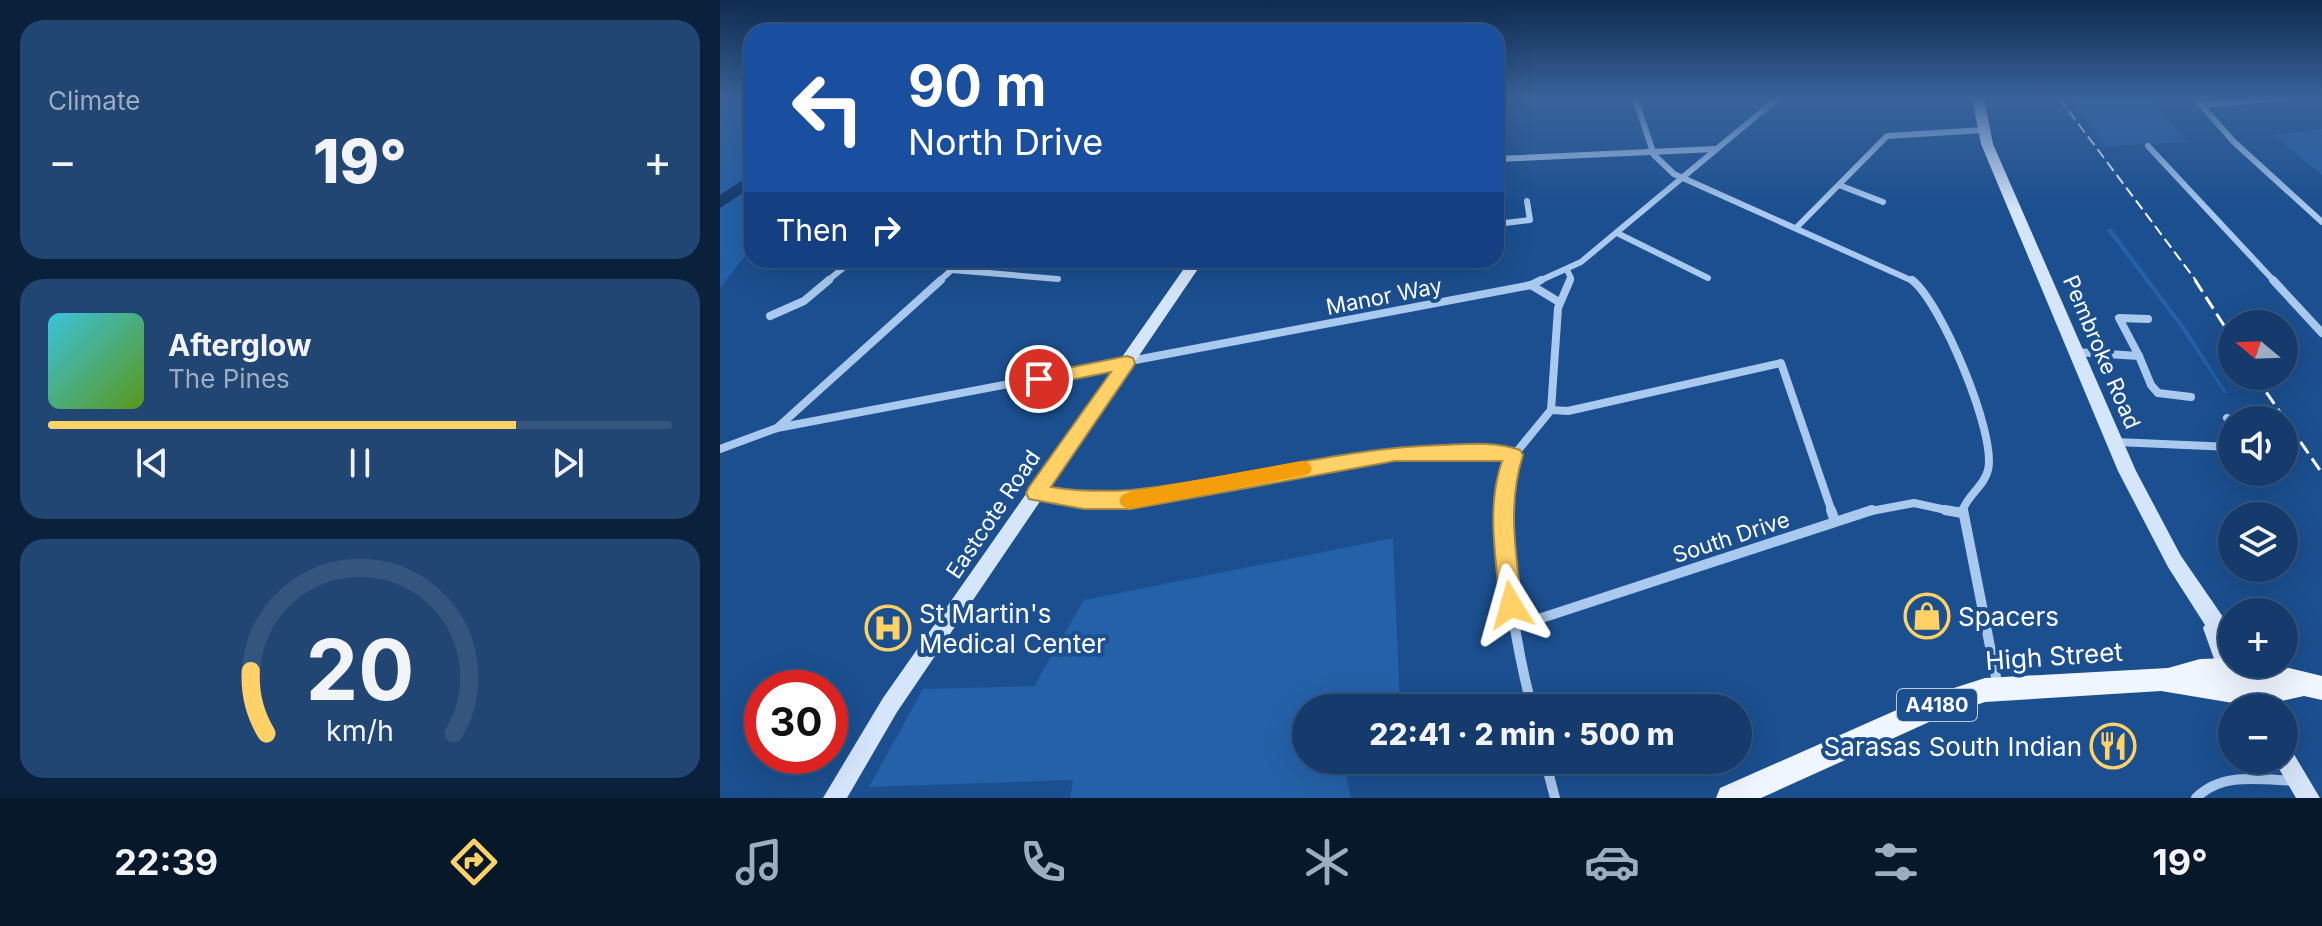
<!DOCTYPE html>
<meta charset="utf-8">
<style>
:root{--surface:#143b6b;--page:#214673;--text:#f1f3f6;--muted:#9dadc1;--line:#33557e;--accent:#ffd166}
body{margin:0;font-family:Inter,sans-serif;background:var(--page);color:var(--text);height:100vh;display:flex;flex-direction:column;font-size:30px;white-space:nowrap}
*{box-sizing:border-box;margin:0}
p{font-size:26px;color:var(--muted)}
.icon{flex:none;width:44px;height:44px;fill:none;stroke:currentColor;stroke-width:2;stroke-linecap:round;stroke-linejoin:round}
.map{position:relative;flex:1;overflow:hidden}
.sheet{display:flex;flex-direction:column;gap:20px;padding:20px;background:#0b203b;width:720px}
.sheet>*{flex:none}
.top-card{position:absolute;left:24px;top:24px;width:760px;height:244px;border-radius:24px;box-shadow:0 8px 32px #0002,0 0 0 2px var(--line);background:#1a4fa0;color:#fff;overflow:hidden}
.needle{width:52px;rotate:289deg}
.tools{position:absolute;left:1498px;top:310px;display:grid;gap:16px}
.tools a{display:grid;place-items:center;width:80px;height:80px;border-radius:50%;background:var(--surface);box-shadow:0 8px 32px #0002,0 0 0 2px var(--line);font-size:40px}
.speed{position:absolute;left:24px;top:670px;display:flex;gap:16px;font-size:40px;font-weight:700;text-align:center}
.speed>*{display:grid;place-content:center;width:104px;height:104px;border-radius:50%;background:var(--surface);box-shadow:0 8px 32px #0002,0 0 0 2px var(--line);line-height:1}
.speed .limit{border:12px solid #d22;background:#fff;color:#111}
.pin{position:absolute;display:grid;place-items:center;width:68px;height:68px;color:#fff;margin:-34px;border:4px solid #fff;border-radius:50%;box-shadow:0 2px 8px #0007}
.me{position:absolute;width:88px;margin:-44px;rotate:352deg;stroke-linejoin:round;filter:drop-shadow(0 0 6px #0008)}
.turn{display:flex;align-items:center;gap:28px;height:168px;padding:0 32px;font-size:36px}
.turn .icon{width:104px;height:104px;stroke-width:2.5}
.turn b{display:block;font-size:56px;line-height:68px}
.then{display:flex;align-items:center;height:76px;padding:0 32px;background:#0003;gap:16px;font-size:30px}
.big{font-size:60px;font-weight:800;line-height:1.1}
.sheet .card{flex:1;display:flex;flex-direction:column;justify-content:center;gap:12px;min-width:0;padding:0 28px;border-radius:24px;background:var(--page)}
.sheet .dial{align-items:center;gap:0}
.dial svg{height:208px;overflow:visible;fill:none;stroke:var(--line);stroke-width:7;stroke-linecap:round;text-anchor:middle}
.dial text{fill:var(--text);stroke:none}
.song{display:flex;align-items:center;gap:24px}
.cover{width:96px;height:96px;border-radius:12px;background:linear-gradient(135deg,hsl(190 70% 55%),hsl(90 70% 35%))}
.played{height:8px;border-radius:4px;background:linear-gradient(90deg,var(--accent) 75%,var(--line) 75%)}
.keys{display:flex;justify-content:space-around;direction:ltr}
.heat{display:flex;justify-content:space-between;align-items:center;font-size:44px;direction:ltr}
.trip{position:absolute;left:572px;top:694px;width:460px;height:80px;border-radius:40px;background:var(--surface);box-shadow:0 8px 32px #0002,0 0 0 2px var(--line);font-weight:800;line-height:80px;text-align:center}
.tab-bar{display:flex;height:128px;justify-content:space-around;align-items:center;background:#08182b;color:var(--muted)}
.tab-bar .icon{width:56px;height:56px}
.tab-bar .on{color:var(--accent)}
.tab-bar b{font-size:36px;color:var(--text)}
main{display:flex;flex:1;min-height:0}
.map>svg:first-child{display:block}
</style>
<main>
<section class="sheet">
<div class="card"><p>Climate</p>
<div class="heat"><a>−</a><b class="big">19°</b><a>+</a></div>
</div>
<div class="card">
<div class="song"><i class="cover"></i><div><b>Afterglow</b><p>The Pines</p></div></div>
<div class="played"></div>
<div class="keys"><svg class="icon" aria-label="previous" viewBox="0 0 24 24"><path d="M18 5L8 12l10 7zM5 5v14"/></svg><svg class="icon" aria-label="pause" viewBox="0 0 24 24"><path d="M8 5v14M16 5v14"/></svg><svg class="icon" aria-label="next" viewBox="0 0 24 24"><path d="M6 5l10 7-10 7zM19 5v14"/></svg></div>
</div>
<div class="card dial"><svg viewBox="0 0 100 80">
<path d="M14 69A42 42 0 1 1 86 69"/>
<path d="M14 69A42 42 0 0 1 8 45" stroke="#ffd166"/>
<text x="50" y="56" font-size="32" font-weight="700">20</text>
<text x="50" y="72" font-size="11">km/h</text>
</svg></div>
</section>
<div class="map">
<svg width="1602" height="798" viewBox="0 0 1602 798">
<rect width="100%" height="100%" fill="#1b4f8f"/>
<g fill="#2461a8">
<polygon points="0,98 32,98 32,247 0,288"/>
<polygon points="1349,98 1430,98 1468,142 1386,146"/>
<polygon points="1602,129 1602,175 1554,135"/>
<polygon points="1386,229 1392,229 1465,327 1507,393 1504,393 1460,327"/>
<polygon points="673,538 680,708 586,708 586,760 654,760 654,768 626,775 631,798 350,798 353,780 149,787 203,689 314,686 364,600"/>
</g>
<g fill="none" stroke-linecap="round" stroke-linejoin="round">
<polyline stroke="#9cc4f0" stroke-width="2" points="0,198 6,199"/>
<polygon fill="#123a6d" fill-rule="evenodd" points="32,174 32,187 0,208 0,195"/>
<g stroke="#a9c9ee" stroke-width="6">
<polyline points="915,98 934,155 954,174 1195,282"/>
<polyline points="1475,98 1514,142 1602,222"/>
<polyline points="1480,105 1565,98"/>
<polyline points="1428,146 1555,282"/>
<polyline points="776,159 995,149"/>
<polyline points="1119,185 1163,202"/>
<polyline points="776,224 810,220 807,201"/>
<polyline points="1076,228 1167,136 1263,130"/>
<polyline points="897,233 988,278"/>
<polyline points="232,270 338,279"/>
<polyline points="847,270 851,278 849,282"/>
<polyline points="106,282 133,260"/>
<polyline points="218,282 243,260"/>
<polyline points="817,282 861,262 1058,98"/>
</g>
<g stroke="#a9c9ee" stroke-width="8">
<path d="M1192 280C1221 302 1277 435 1268 470 1264 487 1247 495 1242 512"/>
<polyline points="1553,280 1602,333"/>
<polyline points="811,285 839,302"/>
<polyline points="50,316 84,301 109,280"/>
<polyline points="1355,352 1419,356 1431,385 1438,393 1471,397"/>
<polyline points="1419,356 1399,318 1428,319"/>
<polyline points="831,410 848,411 1061,363 1112,512"/>
<polyline points="1507,418 1512,426"/>
<polyline points="57,428 221,280"/>
<polyline points="1396,442 1512,447"/>
<polyline points="0,449 57,428 811,285 821,280"/>
<polyline points="317,493 364,501 398,502 675,454 772,451 794,455"/>
<polyline points="783,512 783,496 794,455 831,410 838,308 850,280"/>
<polyline points="1146,512 1194,503 1235,512"/>
</g>
<g stroke="#a9c9ee" stroke-width="10">
<path d="M783 510C785 578 795 642 812 708"/>
<polyline points="1111,510 1115,521"/>
<polyline points="1225,510 1242,513"/>
<polyline points="1243,510 1278,687"/>
<polyline points="794,627 1152,510"/>
<polyline points="825,760 835,798"/>
<path d="M1476 798C1502 771 1543 780 1577 781"/>
</g>
<g fill="#d6e6fa" fill-rule="evenodd">
<polygon points="1252,98 1264,98 1273,144 1416,471 1461,556 1512,630 1512,664 1535,664 1559,708 1517,708 1498,670 1483,628 1485,625 1448,567 1398,471 1261,144"/>
<polygon points="470,260 484,260 177,712 127,798 103,798 163,698"/>
<polygon points="1564,748 1572,751 1600,798 1576,798 1554,760 1564,760"/>
</g>
<polygon fill="#f0f6ff" fill-rule="evenodd" points="1512,658 1512,664 1553,664 1602,676 1602,700 1584,696 1548,704 1519,704 1441,691 1265,702 1218,718 1041,798 996,798 1000,788 1206,697 1265,678 1448,668 1480,659"/>
<polyline stroke="#fff" stroke-width="2" stroke-dasharray="11 5" stroke-linecap="butt" points="1339,98 1477,282"/>
<g stroke="#fff" stroke-width="3" stroke-dasharray="14 6" stroke-linecap="butt">
<polyline points="1475,280 1512,338"/>
<polyline points="1535,376 1602,473"/>
</g>
</g>
<linearGradient id="sky" x2="0" y2="1"><stop stop-color="#0f2b4f"/><stop offset="0.47" stop-color="#39639b"/><stop offset="1" stop-color="#39639b" stop-opacity="0"/></linearGradient>
<rect width="1602" height="210" fill="url(#sky)"/>
<path fill="#ffd166" stroke="#a68842" stroke-width="2" d="M407 356 413 358 415 363 413 367 331 487C390 496 436 488 494 478 569 465 645 447 722 445 748 444 775 441 800 450L803 455C787 505 796 554 802 605L798 612 791 615 783 612 780 605C776 557 766 507 782 461H675L411 509H364L309 499 306 493 309 487 391 372 319 386 310 379 313 375Z"/>
<polygon fill="#f59e0b" points="582,461 589,463 592,469 589,474 582,476 409,509 402,506 399,501 402,495 409,492"/>
<defs>
<g id="shop-ring" transform="scale(2.3)"><circle r="9.5" fill="#1b4f8f" stroke="#ffd166" stroke-width="1.5"/><path d="M-5-2.5h2.3a2.7 3.5 0 0 1 5.4 0H5L5.5 6h-11ZM-1.5-2.5h3a1.5 2.3 0 0 0-3 0Z" fill="#ffd166"/></g>
<g id="hospital-ring" transform="scale(2.3)"><circle r="9.5" fill="#1b4f8f" stroke="#ffd166" stroke-width="1.5"/><path d="M-5-5h3v3.5h4V-5h3V5h-3V1.5h-4V5h-3Z" fill="#ffd166"/></g>
<g id="restaurant-ring" transform="scale(2.3)"><circle r="9.5" fill="#1b4f8f" stroke="#ffd166" stroke-width="1.5"/><path d="M-5-6h1v4h1v-4h1v4h1v-4h1v5L-1.5 .5V6h-2V.5L-5-1ZM5-6V6H3V1.5H1.5Q1.5-4 5-6Z" fill="#ffd166"/></g>
</defs>
<g fill-rule="evenodd">
<use href="#shop-ring" x="1207" y="616"/>
<use href="#hospital-ring" x="168" y="628"/>
<use href="#restaurant-ring" x="1393" y="746"/>
</g>
<g text-anchor="middle" dominant-baseline="central" stroke-width="8" stroke-linejoin="round" paint-order="stroke">
<rect fill="#1b4f8f" stroke="#bbcadd" stroke-width="2" x="1177" y="689" width="80" height="32" rx="6"/>
<g font-size="20" font-weight="bold" fill="#fff">
<text x="1217" y="705">A4180</text>
</g>
<g font-size="22" fill="#fff" stroke="#1b4f8f">
<text transform="translate(664 296) rotate(-11)">Manor Way</text>
<text transform="translate(1382 352) rotate(67)">Pembroke Road</text>
<text transform="translate(273 514) rotate(-56)">Eastcote Road</text>
<text transform="translate(1011 537) rotate(-18)">South Drive</text>
</g>
<g font-size="26" fill="#fff" stroke="#1b4f8f" text-anchor="start">
<text x="199" y="613">St Martin's<tspan x="199" dy="30">Medical Center</tspan></text>
<text x="1238" y="616">Spacers</text>
<text x="1362" y="746" text-anchor="end">Sarasas South Indian</text>
</g>
<g font-size="26" fill="#fff" stroke="#1b4f8f">
<text transform="translate(1334 656) rotate(-4)">High Street</text>
</g>
</g>
</svg>
<div class="tools">
<a><svg class="needle" viewBox="-14 -14 28 28"><path d="M0-13l5 13h-10z" fill="#e53935"/><path d="M0 13l5-13h-10z" fill="#9dadc1"/></svg></a>
<a><svg class="icon" aria-label="sound" viewBox="0 0 24 24"><path d="M4 9h4l5-4v14l-5-4H4zM17 9q2 3 0 6"/></svg></a>
<a><svg class="icon" aria-label="layers" viewBox="0 0 24 24"><path d="M12 4l9 5-9 5-9-5zM3 14l9 5 9-5"/></svg></a>
<a>+</a>
<a>−</a>
</div>
<div class="speed"><div class="limit">30</div></div>
<div class="pin" style="left:319px;top:379px;background:#d93025"><svg class="icon" aria-label="arrive" viewBox="0 0 24 24"><path d="M6 21V4h12l-3 4 3 4H6"/></svg></div>
<svg class="me" style="left:791px;top:605px" viewBox="-20 -20 40 40"><path d="M0-17L14 15 0 8-14 15z" fill="#ffd166" stroke="#fff" stroke-width="4"/></svg>
<div class="trip">22:41 · 2 min · 500 m</div>
<div class="top-card">
<div class="turn"><svg class="icon" aria-label="left" viewBox="0 0 24 24"><path d="M17 20v-9H6M10 6l-5 5 5 5"/></svg><div><b>90 m</b>North Drive</div></div>
<div class="then">Then<svg class="icon" aria-label="right" viewBox="0 0 24 24"><path d="M7 20v-9h11M14 6l5 5-5 5"/></svg></div>
</div>
</div>
</main>
<nav class="tab-bar">
<b>22:39</b>
<svg class="icon on" aria-label="directions" viewBox="0 0 24 24"><path d="M12 3l9 9-9 9-9-9zM9 14v-3h6M13 9l2 2-2 2"/></svg>
<svg class="icon" aria-label="music" viewBox="0 0 24 24"><path d="M9 18V5l10-2v13"/><circle cx="6" cy="18" r="3"/><circle cx="16" cy="16" r="3"/></svg>
<svg class="icon" aria-label="phone" viewBox="0 0 24 24"><path d="M5 4h4l2 5-3 2q2 4 5 5l2-3 5 2v4C11 20 4 13 5 4z"/></svg>
<svg class="icon" aria-label="climate" viewBox="0 0 24 24"><path d="M12 3v18M4 7l16 10M4 17L20 7"/></svg>
<svg class="icon" aria-label="car" viewBox="0 0 24 24"><path d="M5 17H2v-5l4-1 3-4h7l3 4 3 1v5h-3M9 17h6M6 11h13"/><circle cx="7" cy="17" r="2"/><circle cx="17" cy="17" r="2"/></svg>
<svg class="icon" aria-label="filters" viewBox="0 0 24 24"><path d="M4 7h16M4 17h16"/><circle cx="9" cy="7" r="2"/><circle cx="15" cy="17" r="2"/></svg>
<b>19°</b>
</nav>
